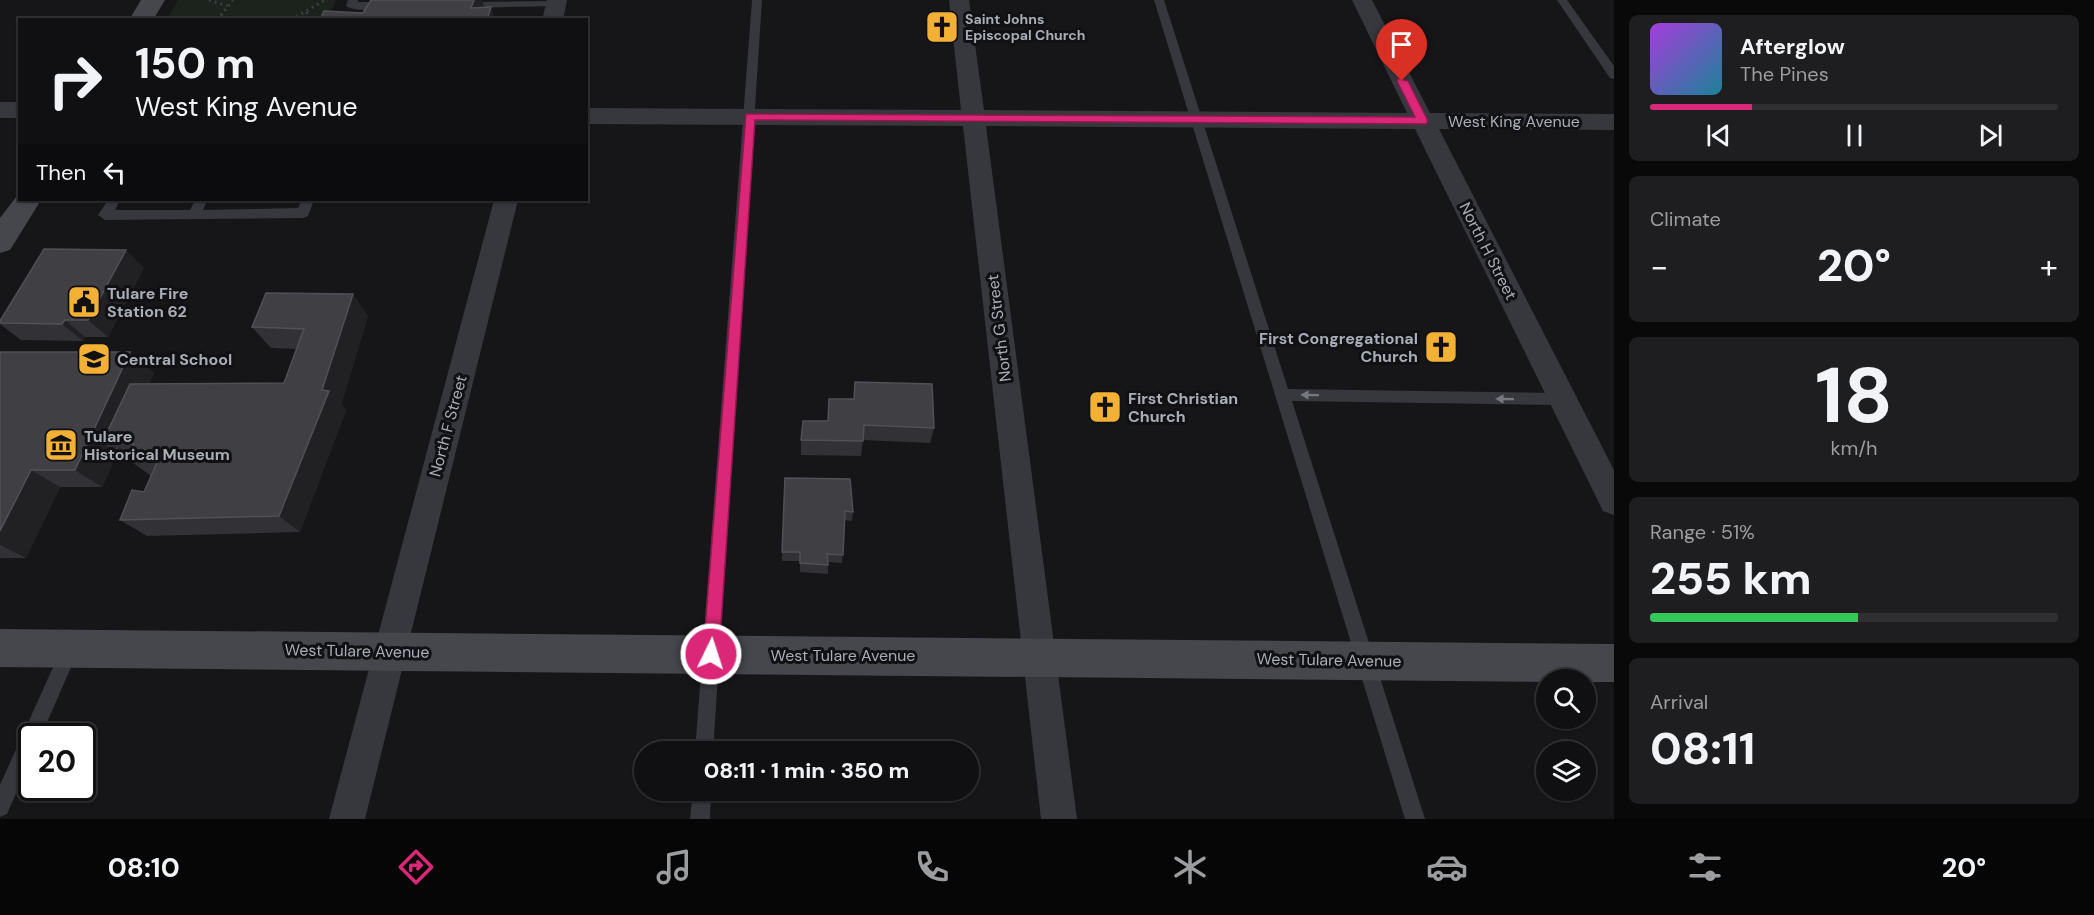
<!DOCTYPE html>
<meta charset="utf-8">
<style>
:root{--surface:#101012;--page:#1e1e20;--text:#f1f3f6;--muted:#9c9d9f;--line:#303032;--accent:#db2777}
body{margin:0;font-family:"DM Sans",sans-serif;background:var(--page);color:var(--text);height:100vh;display:flex;flex-direction:column;font-size:22px;white-space:nowrap}
*{box-sizing:border-box;margin:0}
p{font-size:20px;color:var(--muted)}
.icon{flex:none;width:33px;height:33px;fill:none;stroke:currentColor;stroke-width:2;stroke-linecap:round;stroke-linejoin:round}
.map{position:relative;flex:1;overflow:hidden}
.details{display:flex;flex-direction:column;gap:15px;padding:15px;background:#09090a;width:480px}
.details>*{flex:none}
.guide{position:absolute;left:18px;top:18px;width:570px;height:183px;border-radius:0px;box-shadow:0 2px 4px #0004,0 0 0 2px var(--line);background:#101012;color:var(--text);overflow:hidden}
.controls{position:absolute;left:1536px;top:669px;display:grid;gap:12px}
.controls a{display:grid;place-items:center;width:60px;height:60px;border-radius:50%;background:var(--surface);box-shadow:0 2px 4px #0004,0 0 0 2px var(--line);font-size:30px}
.speed{position:absolute;left:18px;top:723px;display:flex;gap:12px;font-size:30px;font-weight:700;text-align:center}
.speed>*{display:grid;place-content:center;width:78px;height:78px;border-radius:50%;background:var(--surface);box-shadow:0 2px 4px #0004,0 0 0 2px var(--line);line-height:1}
.speed .limit{border:3px solid #111;border-radius:9px;background:#fff;color:#111}
.pin{position:absolute;display:grid;place-items:center;width:51px;height:51px;color:#fff;margin:-62px -26px;border-radius:50% 50% 50% 0;rotate:-45deg;box-shadow:0 0 6px #0007}
.pin .icon{rotate:45deg}
.me{position:absolute;width:66px;margin:-33px;rotate:4deg;stroke-linejoin:round;filter:drop-shadow(0 0 4px #0008)}
.turn{display:flex;align-items:center;gap:21px;height:126px;padding:0 18px;font-size:27px}
.turn .icon{width:78px;height:78px;stroke-width:2.5}
.turn b{display:block;font-size:42px;line-height:51px}
.then{display:flex;align-items:center;height:57px;padding:0 18px;background:#0003;gap:12px;font-size:22px}
.big{font-size:45px;font-weight:800;line-height:1.1}
.details .tile{flex:1;display:flex;flex-direction:column;justify-content:center;gap:9px;min-width:0;padding:0 21px;border-radius:9px;background:var(--page)}
.details .dial{align-items:center;gap:0}
.dial b{font-size:78px;line-height:1}
.song{display:flex;align-items:center;gap:18px}
.cover{width:72px;height:72px;border-radius:9px;background:linear-gradient(135deg,hsl(280 70% 55%),hsl(190 70% 35%))}
.played{height:6px;border-radius:3px;background:linear-gradient(90deg,var(--accent) 25%,var(--line) 25%)}
.keys{display:flex;justify-content:space-around;direction:ltr}
.heat{display:flex;justify-content:space-between;align-items:center;font-size:33px;direction:ltr}
.charge{height:9px;border-radius:4px;background:linear-gradient(90deg,#34c759 51%,var(--line) 0)}
.trip{position:absolute;left:634px;top:741px;width:345px;height:60px;border-radius:30px;background:var(--surface);box-shadow:0 2px 4px #0004,0 0 0 2px var(--line);font-weight:800;line-height:60px;text-align:center}
.tab-bar{display:flex;height:96px;justify-content:space-around;align-items:center;background:#060607;color:var(--muted)}
.tab-bar .icon{width:42px;height:42px}
.tab-bar .selected{color:var(--accent)}
.tab-bar b{font-size:27px;color:var(--text)}
main{display:flex;flex:1;min-height:0}
.map>svg:first-child{display:block}
</style>
<main>
<div class="map">
<svg width="1614" height="819" viewBox="0 0 1614 819">
<rect width="100%" height="100%" fill="#161618"/>
<polygon fill="#1c231d" points="178,0 336,0 330,14 345,20 166,20"/>
<g fill="none" stroke-linecap="round" stroke-linejoin="round">
<g stroke="#3d3f44" stroke-width="3" stroke-dasharray="2 4" stroke-linecap="butt">
<polyline points="209,0 227,6"/>
<polyline points="217,20 233,0"/>
<polyline points="291,20 325,0"/>
<polyline points="306,20 307,11"/>
</g>
<g fill="#37383d" fill-rule="evenodd">
<path d="M348 0H358V2H388L393 5C385 11 354 12 346 6Z"/>
<polygon points="752,0 762,0 713,752 695,752"/>
<polygon points="1154,0 1164,0 1288,389 1563,393 1568,395 1570,399 1568,403 1563,405 1292,401 1425,819 1405,819"/>
<polygon points="1557,0 1567,0 1614,66 1614,79 1610,78"/>
<polygon points="556,1 560,2 560,6 463,8 458,5 463,2"/>
<polygon points="108,200 120,200 115,210 190,210 195,200 207,200 203,210 298,208 302,200 314,200 308,216 303,218 105,220 98,215"/>
<polygon points="70,640 76,643 79,649 41,736 32,736 32,757 7,814 0,817 0,785 64,643"/>
<polygon points="693,790 711,790 710,819 690,819"/>
</g>
<g fill="#37383d" fill-rule="evenodd">
<polygon points="547,0 567,0 563,20 542,20"/>
<polygon points="949,0 969,0 984,110 1407,113 1352,0 1372,0 1430,113 1614,114 1614,130 1439,129 1614,470 1614,515 1603,511 1415,129 986,126 1077,819 1041,819 963,126 586,124 586,108 961,110"/>
<rect x="0" y="102" width="20" height="16"/>
<polygon points="494,200 518,200 365,819 329,819"/>
</g>
<g fill="#45474d" fill-rule="evenodd">
<polygon points="141,0 165,0 153,20 129,20"/>
<polygon points="20,192 20,200 41,200 10,250 0,253 0,218"/>
<polygon points="0,629 1614,644 1614,682 1586,682 1586,680 1546,680 1546,682 0,667"/>
</g>
</g>
<g fill="#323236">
<polygon points="144,268 108,337 85,337 83,341 21,340 0,324 0,321"/>
<polygon points="368,316 341,405 346,410 300,532 147,536 120,520 144,492 151,476 132,462 128,462 117,454 102,487 60,487 26,558 0,558 0,352 130,352 154,373 149,384 284,383 297,349 271,348 252,327"/>
<polygon points="828,421 934,428 930,443 863,440 861,456 801,455 801,440"/>
<polygon points="785,478 853,512 852,521 844,520 842,563 828,562 828,574 800,572 800,561 782,561 782,552"/>
</g>
<g fill="#212124">
<polygon points="474,0 482,0 486,13 471,8"/>
<polygon points="491,7 495,20 487,20"/>
<polygon points="126,250 144,268 108,337 88,320"/>
<polygon points="353,294 368,316 341,405 346,410 300,532 279,516 322,390"/>
<polygon points="65,320 85,337 83,341 62,324"/>
<polygon points="130,352 154,373 122,444 102,443 117,454 102,487 75,470"/>
<polygon points="31,470 60,487 26,558 0,545 0,531"/>
</g>
<g fill="#3f3f44" stroke="#4f5156" stroke-width="1.5">
<polygon points="371,0 474,0 471,8 491,7 487,20 320,20 324,11 363,13"/>
<polygon points="44,249 126,250 88,320 65,320 62,324 0,323 0,321"/>
<polygon points="266,293 353,294 322,390 329,391 279,516 120,520 132,490 144,492 159,458 128,459 134,444 102,443 130,384 284,383 304,329 252,327"/>
<polygon points="0,352 130,352 75,470 31,470 0,531"/>
<polygon points="855,382 932,384 934,428 864,425 863,441 801,440 803,421 828,421 829,399 854,399"/>
<polygon points="785,478 850,479 853,512 845,511 843,555 827,554 828,565 800,563 800,552 782,552"/>
</g>
<defs><path id="oneway-solid" d="M-6-.8H1V-3.2L6.5 0L1 3.2V.8H-6Z" transform="scale(1.5)"/></defs>
<g fill="#757881">
<use href="#oneway-solid" transform="translate(1310 395) rotate(-179)"/>
<use href="#oneway-solid" transform="translate(1505 399) rotate(-179)"/>
</g>
<polygon fill="#db2777" stroke="#8e194d" stroke-width="1.5" points="1398,78 1408,81 1428,121 1426,124 755,120 719,654 716,660 711,662 705,660 703,654 746,114 1415,117 1397,81"/>
<defs>
<g id="church-square" transform="scale(1.725)"><rect x="-9" y="-9" width="18" height="18" rx="4" fill="#f2b134" stroke="#111113"/><path d="M-1.2-6h2.4v3.5h3.3v2.4h-3.3V6h-2.4V-.1h-3.3v-2.4h3.3Z" fill="#111"/></g>
<g id="civic-square" transform="scale(1.725)"><rect x="-9" y="-9" width="18" height="18" rx="4" fill="#f2b134" stroke="#111113"/><path d="M-.6-6.5H3V-4.5H.6V-3L4-1V1h2V6H-6V1h2V-1L-.6-3ZM-1.2 2.5V6h2.4V2.5Z" fill="#111"/></g>
<g id="school-square" transform="scale(1.725)"><rect x="-9" y="-9" width="18" height="18" rx="4" fill="#f2b134" stroke="#111113"/><path d="M0-5L7-2L0 1L-7-2ZM-4 1L0 2.5L4 1V4Q0 6-4 4Z" fill="#111"/></g>
<g id="museum-square" transform="scale(1.725)"><rect x="-9" y="-9" width="18" height="18" rx="4" fill="#f2b134" stroke="#111113"/><path d="M0-6L6-3V-2H-6V-3ZM-5-1h2V3h-2ZM-1-1h2V3h-2ZM3-1h2V3H3ZM-6 4H6V6H-6Z" fill="#111"/></g>
</defs>
<g fill-rule="evenodd">
<use href="#church-square" x="942" y="27"/>
<use href="#civic-square" x="84" y="302"/>
<use href="#church-square" x="1441" y="347"/>
<use href="#school-square" x="94" y="359"/>
<use href="#church-square" x="1105" y="407"/>
<use href="#museum-square" x="61" y="445"/>
</g>
<g text-anchor="middle" dominant-baseline="central" stroke-width="6" stroke-linejoin="round" paint-order="stroke">
<g font-size="14" font-weight="bold" fill="#a8adb8" stroke="#111113" text-anchor="start">
<text x="965" y="19">Saint Johns<tspan x="965" dy="16">Episcopal Church</tspan></text>
</g>
<g font-size="16" fill="#a8adb8" stroke="#111113">
<text x="1514" y="121">West King Avenue</text>
<text transform="translate(1488 251) rotate(63)">North H Street</text>
<text transform="translate(999 328) rotate(-97)">North G Street</text>
<text transform="translate(448 426) rotate(-75)">North F Street</text>
<text transform="translate(357 651) rotate(1)">West Tulare Avenue</text>
<text x="843" y="655">West Tulare Avenue</text>
<text transform="translate(1329 660) rotate(1)">West Tulare Avenue</text>
</g>
<g font-size="16" font-weight="bold" fill="#a8adb8" stroke="#111113" text-anchor="start">
<text x="107" y="293">Tulare Fire<tspan x="107" dy="18">Station 62</tspan></text>
<text x="1418" y="338" text-anchor="end">First Congregational<tspan x="1418" dy="18">Church</tspan></text>
<text x="117" y="359">Central School</text>
<text x="1128" y="398">First Christian<tspan x="1128" dy="18">Church</tspan></text>
<text x="84" y="436">Tulare<tspan x="84" dy="18">Historical Museum</tspan></text>
</g>
</g>
</svg>
<div class="controls">
<a><svg class="icon" aria-label="search" viewBox="0 0 24 24"><circle cx="10" cy="10" r="6"/><path d="M15 15l6 6"/></svg></a>
<a><svg class="icon" aria-label="layers" viewBox="0 0 24 24"><path d="M12 4l9 5-9 5-9-5zM3 14l9 5 9-5"/></svg></a>
</div>
<div class="speed"><div class="limit">20</div></div>
<div class="pin" style="left:1402px;top:81px;background:#d93025"><svg class="icon" aria-label="arrive" viewBox="0 0 24 24"><path d="M6 21V4h12l-3 4 3 4H6"/></svg></div>
<svg class="me" style="left:711px;top:654px" viewBox="-20 -20 40 40"><circle r="17" fill="#db2777" stroke="#fff" stroke-width="3"/><path d="M0-11L8 9 0 5-8 9z" fill="#fff"/></svg>
<div class="trip">08:11 · 1 min · 350 m</div>
<div class="guide">
<div class="turn"><svg class="icon" aria-label="right" viewBox="0 0 24 24"><path d="M7 20v-9h11M14 6l5 5-5 5"/></svg><div><b>150 m</b>West King Avenue</div></div>
<div class="then">Then<svg class="icon" aria-label="left" viewBox="0 0 24 24"><path d="M17 20v-9H6M10 6l-5 5 5 5"/></svg></div>
</div>
</div>
<section class="details">
<div class="tile">
<div class="song"><i class="cover"></i><div><b>Afterglow</b><p>The Pines</p></div></div>
<div class="played"></div>
<div class="keys"><svg class="icon" aria-label="previous" viewBox="0 0 24 24"><path d="M18 5L8 12l10 7zM5 5v14"/></svg><svg class="icon" aria-label="pause" viewBox="0 0 24 24"><path d="M8 5v14M16 5v14"/></svg><svg class="icon" aria-label="next" viewBox="0 0 24 24"><path d="M6 5l10 7-10 7zM19 5v14"/></svg></div>
</div>
<div class="tile"><p>Climate</p>
<div class="heat"><a>−</a><b class="big">20°</b><a>+</a></div>
</div>
<div class="tile dial"><b>18</b><p>km/h</p></div>
<div class="tile"><p>Range · 51%</p><b class="big">255 km</b><div class="charge"></div></div>
<div class="tile"><p>Arrival</p><b class="big">08:11</b></div>
</section>
</main>
<nav class="tab-bar">
<b>08:10</b>
<svg class="icon selected" aria-label="directions" viewBox="0 0 24 24"><path d="M12 3l9 9-9 9-9-9zM9 14v-3h6M13 9l2 2-2 2"/></svg>
<svg class="icon" aria-label="music" viewBox="0 0 24 24"><path d="M9 18V5l10-2v13"/><circle cx="6" cy="18" r="3"/><circle cx="16" cy="16" r="3"/></svg>
<svg class="icon" aria-label="phone" viewBox="0 0 24 24"><path d="M5 4h4l2 5-3 2q2 4 5 5l2-3 5 2v4C11 20 4 13 5 4z"/></svg>
<svg class="icon" aria-label="climate" viewBox="0 0 24 24"><path d="M12 3v18M4 7l16 10M4 17L20 7"/></svg>
<svg class="icon" aria-label="car" viewBox="0 0 24 24"><path d="M5 17H2v-5l4-1 3-4h7l3 4 3 1v5h-3M9 17h6M6 11h13"/><circle cx="7" cy="17" r="2"/><circle cx="17" cy="17" r="2"/></svg>
<svg class="icon" aria-label="filters" viewBox="0 0 24 24"><path d="M4 7h16M4 17h16"/><circle cx="9" cy="7" r="2"/><circle cx="15" cy="17" r="2"/></svg>
<b>20°</b>
</nav>
